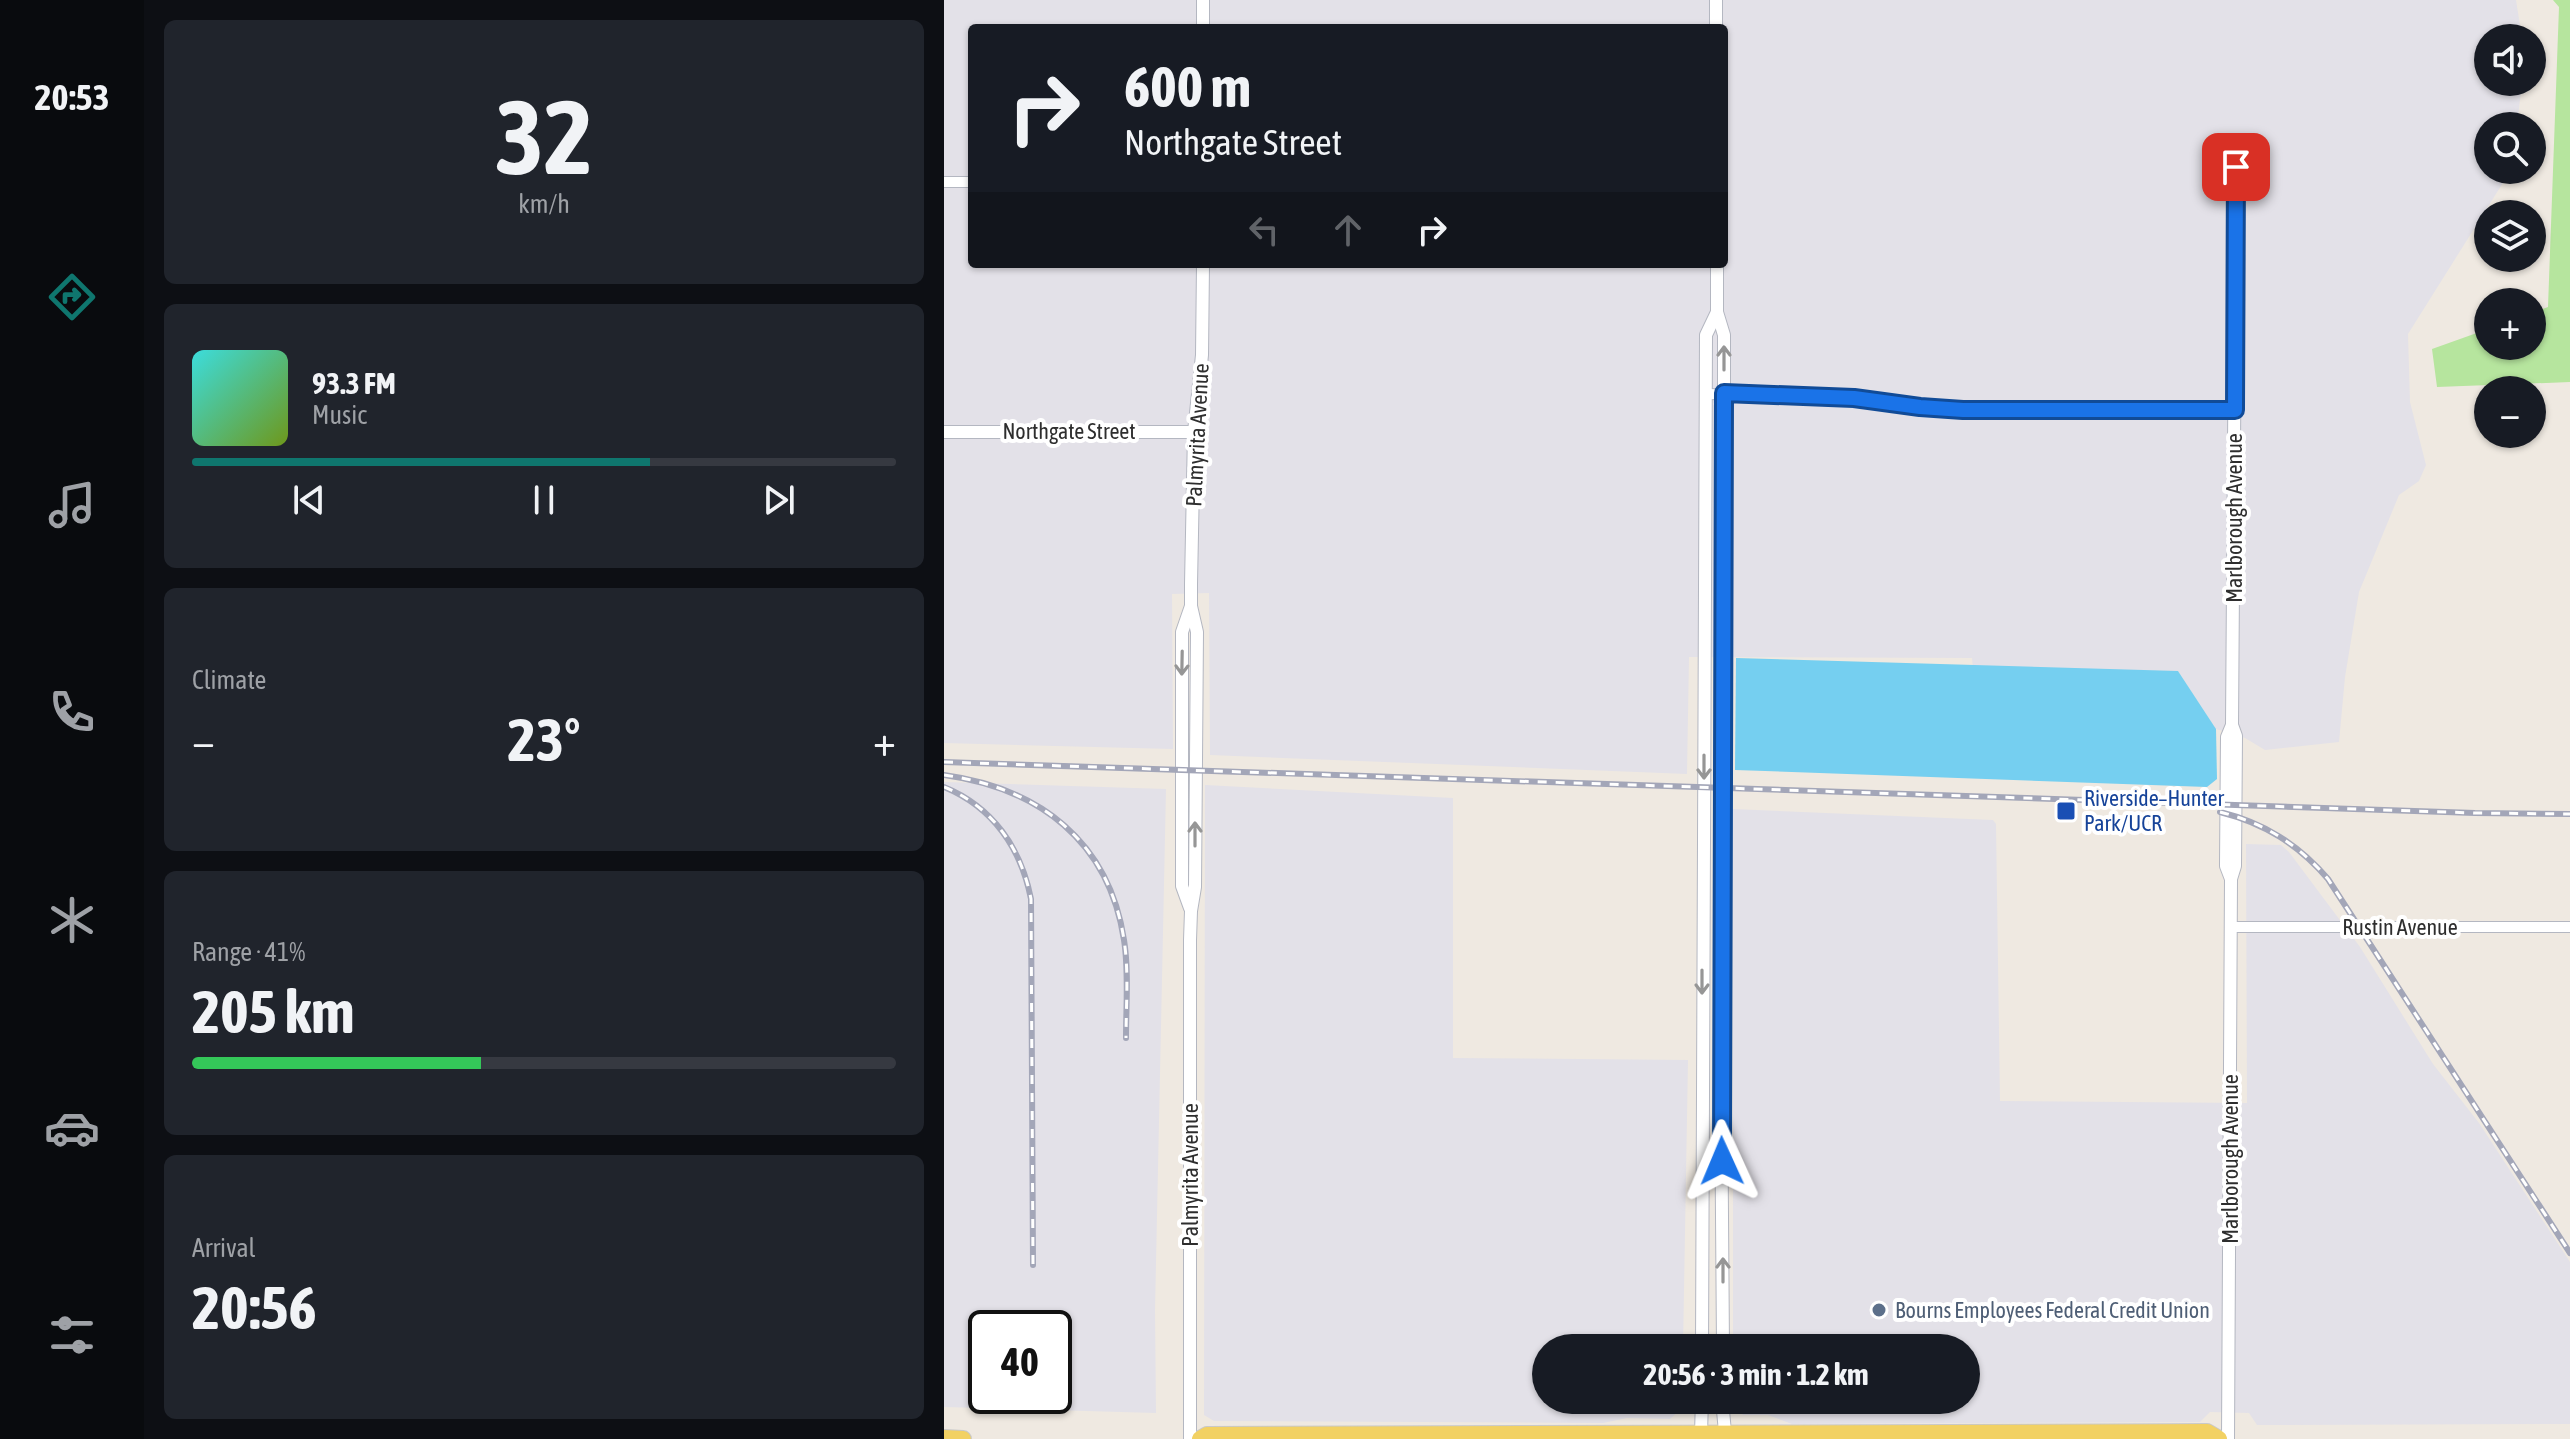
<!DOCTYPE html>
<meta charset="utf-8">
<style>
:root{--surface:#171b24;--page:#20242c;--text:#f1f3f6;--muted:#9ea1a6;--line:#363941;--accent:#0f766e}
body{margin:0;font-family:"Asap Condensed",sans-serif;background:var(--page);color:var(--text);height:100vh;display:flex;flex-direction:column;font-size:30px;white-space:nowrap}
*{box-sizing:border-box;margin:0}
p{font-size:26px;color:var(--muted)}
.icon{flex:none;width:44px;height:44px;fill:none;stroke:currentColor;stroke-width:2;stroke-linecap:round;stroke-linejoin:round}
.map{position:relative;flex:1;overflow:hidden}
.panel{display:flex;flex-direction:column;gap:20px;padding:20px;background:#0d0f14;width:800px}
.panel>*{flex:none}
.guide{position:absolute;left:24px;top:24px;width:760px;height:244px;border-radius:8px;box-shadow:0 2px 6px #0004;background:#171b24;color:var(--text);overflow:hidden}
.buttons{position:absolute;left:1530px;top:24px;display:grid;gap:16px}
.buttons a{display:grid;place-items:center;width:72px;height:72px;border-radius:50%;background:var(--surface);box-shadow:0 2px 6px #0004;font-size:40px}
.speed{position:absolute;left:24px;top:1310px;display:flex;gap:16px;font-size:40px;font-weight:700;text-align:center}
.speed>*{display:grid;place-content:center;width:104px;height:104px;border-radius:50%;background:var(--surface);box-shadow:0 2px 6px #0004;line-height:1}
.speed .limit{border:4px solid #111;border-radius:12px;background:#fff;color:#111}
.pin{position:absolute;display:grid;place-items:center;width:68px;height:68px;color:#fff;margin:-34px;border-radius:16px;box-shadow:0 4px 12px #0006}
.me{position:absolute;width:88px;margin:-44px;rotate:359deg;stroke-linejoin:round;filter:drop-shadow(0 0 6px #0008)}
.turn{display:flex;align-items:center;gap:28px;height:168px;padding:0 24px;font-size:36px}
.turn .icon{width:104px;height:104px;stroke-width:2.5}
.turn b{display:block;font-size:56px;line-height:68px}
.lanes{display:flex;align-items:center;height:76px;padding:0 24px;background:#0003;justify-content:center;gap:40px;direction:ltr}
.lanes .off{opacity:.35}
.big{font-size:60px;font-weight:700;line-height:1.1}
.panel .widget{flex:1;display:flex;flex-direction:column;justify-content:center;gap:12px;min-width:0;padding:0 28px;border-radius:12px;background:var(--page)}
.panel .dial{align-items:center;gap:0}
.dial b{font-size:104px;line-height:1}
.song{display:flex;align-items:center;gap:24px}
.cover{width:96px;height:96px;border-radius:12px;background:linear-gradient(135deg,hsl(180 70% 55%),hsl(80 70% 35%))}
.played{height:8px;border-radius:4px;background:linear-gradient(90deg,var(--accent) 65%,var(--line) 65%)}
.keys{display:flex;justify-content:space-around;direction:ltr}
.heat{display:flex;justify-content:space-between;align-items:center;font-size:44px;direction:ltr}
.charge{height:12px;border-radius:6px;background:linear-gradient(90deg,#34c759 41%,var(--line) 0)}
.trip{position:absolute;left:588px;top:1334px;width:448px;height:80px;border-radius:40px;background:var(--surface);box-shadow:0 2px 6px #0004;font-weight:700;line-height:80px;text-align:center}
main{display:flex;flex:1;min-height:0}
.tab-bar{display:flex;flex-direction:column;width:144px;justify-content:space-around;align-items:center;background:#090b0e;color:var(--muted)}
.tab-bar .icon{width:56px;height:56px}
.tab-bar .current{color:var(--accent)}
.tab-bar b{font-size:36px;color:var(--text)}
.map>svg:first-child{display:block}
</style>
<main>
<nav class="tab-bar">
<b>20:53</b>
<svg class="icon current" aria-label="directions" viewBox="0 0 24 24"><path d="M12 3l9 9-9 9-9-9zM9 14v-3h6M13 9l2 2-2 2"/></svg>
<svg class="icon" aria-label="music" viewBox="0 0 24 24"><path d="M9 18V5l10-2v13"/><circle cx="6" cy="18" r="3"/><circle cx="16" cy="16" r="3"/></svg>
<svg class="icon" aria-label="phone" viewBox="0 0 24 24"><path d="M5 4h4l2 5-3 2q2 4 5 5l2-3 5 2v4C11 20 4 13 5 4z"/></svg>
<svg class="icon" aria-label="climate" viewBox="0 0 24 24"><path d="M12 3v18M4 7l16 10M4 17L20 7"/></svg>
<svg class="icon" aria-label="car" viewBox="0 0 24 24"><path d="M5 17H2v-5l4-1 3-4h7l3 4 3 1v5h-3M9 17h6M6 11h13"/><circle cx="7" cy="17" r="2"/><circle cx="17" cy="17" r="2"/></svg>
<svg class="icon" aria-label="filters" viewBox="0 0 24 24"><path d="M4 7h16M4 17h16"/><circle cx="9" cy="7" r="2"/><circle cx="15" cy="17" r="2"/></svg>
</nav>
<section class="panel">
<div class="widget dial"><b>32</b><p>km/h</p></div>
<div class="widget">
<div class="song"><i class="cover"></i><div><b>93.3 FM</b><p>Music</p></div></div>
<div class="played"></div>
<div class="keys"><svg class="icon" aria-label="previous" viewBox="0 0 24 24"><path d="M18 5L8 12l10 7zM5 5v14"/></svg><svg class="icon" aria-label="pause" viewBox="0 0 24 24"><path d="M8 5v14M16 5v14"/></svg><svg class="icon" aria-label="next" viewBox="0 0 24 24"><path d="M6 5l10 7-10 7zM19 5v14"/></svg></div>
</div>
<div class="widget"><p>Climate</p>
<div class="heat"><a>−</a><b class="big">23°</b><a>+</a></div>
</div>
<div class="widget"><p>Range · 41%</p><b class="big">205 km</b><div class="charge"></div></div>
<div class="widget"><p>Arrival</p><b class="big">20:56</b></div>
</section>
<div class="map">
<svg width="1626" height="1439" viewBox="0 0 1626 1439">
<rect width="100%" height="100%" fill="#efe9e1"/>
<g fill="#e3e1e8" fill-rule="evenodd">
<path d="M0 0H1572L1578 38H1544V82H1578L1573 126H1544V170H1567L1464 334 1466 402 1482 465 1475 481 1455 495 1415 592 1401 677 1395 742 1321 750 1301 738 1272 729 1234 671 1029 669 1028 658 745 657 743 774 266 755 265 593 228 594 229 749 0 743ZM28 28H780V264H28Z"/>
<path d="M0 782 222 789 211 1311 212 1413 0 1407ZM42 1328H110V1396H42Z"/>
<polygon points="261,785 509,798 509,1058 744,1060 739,1348 602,1348 602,1400 738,1400 737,1409 726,1419 683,1418 659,1423 270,1421 260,1415"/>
<polygon points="789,809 1049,820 1052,824 1056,1101 1303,1103 1302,844 1337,845 1345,852 1416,947 1489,1064 1535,1123 1626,1262 1626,1424 1313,1425 1305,1413 1266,1412 1256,1422 848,1424 824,1415 799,1415 789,1400 1022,1400 1022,1348 789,1348"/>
</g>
<polygon fill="#b6e59e" points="1609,0 1626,0 1626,382 1493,387 1488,349 1544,329 1544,346 1588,346 1588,313 1604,307 1615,7"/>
<polygon fill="#75cff0" points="792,658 1234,671 1272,729 1273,779 1263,787 791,770"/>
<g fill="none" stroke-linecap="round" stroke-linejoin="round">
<g stroke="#b4b7c1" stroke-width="12">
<g id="minor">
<polyline points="0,182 28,182"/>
<polyline points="762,394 900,397 1019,410 1291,410"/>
<polyline points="1287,927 1626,927"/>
</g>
</g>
<g stroke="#b4b7c1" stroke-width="14">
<g id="tertiary">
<polyline points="259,28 259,0"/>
<polyline points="772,28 772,0"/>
<polyline points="773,264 773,312 780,335 780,393 777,1085 779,1348"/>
<polyline points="0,432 250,432"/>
<polyline points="1287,879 1282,866 1283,737 1288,725"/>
<polyline points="246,908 238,886 238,632 247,606"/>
<polyline points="758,1348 762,335 773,312"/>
<polyline points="778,1400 781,1432"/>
<polyline points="757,1433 758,1400"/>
<polyline points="246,1439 246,940 247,911 251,887 253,632 247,606 247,584 250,432 258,355 259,264"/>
<polyline points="1284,1439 1287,879 1291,866 1292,736 1288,725 1292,167"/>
</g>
</g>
<g stroke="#c9c9c9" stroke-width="18">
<g id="primary">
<polyline points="0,1438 19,1439"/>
<path d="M256 1439 263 1435C597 1432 930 1435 1263 1432L1275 1439"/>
</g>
</g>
<use href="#minor" stroke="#fff" stroke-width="10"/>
<use href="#tertiary" stroke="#fff" stroke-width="12"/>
<use href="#primary" stroke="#f2d163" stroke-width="16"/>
<g stroke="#a3a6b8" stroke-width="6">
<g id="rail">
<polyline points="0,762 1531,813 1626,814"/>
<path d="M0 775C95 788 165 841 180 940 185 971 182 1006 182 1038"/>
<path d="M0 787C49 807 77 848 87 899L89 1265"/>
<path d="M1276 812C1320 823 1354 844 1384 879L1626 1253"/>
</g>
</g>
<use href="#rail" stroke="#fff" stroke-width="3" stroke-dasharray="9" stroke-linecap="butt"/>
</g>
<defs><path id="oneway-shaft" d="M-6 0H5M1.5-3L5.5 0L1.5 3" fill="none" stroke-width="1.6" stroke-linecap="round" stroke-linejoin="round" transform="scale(2)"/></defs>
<g stroke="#969696">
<use href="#oneway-shaft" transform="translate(780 358) rotate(-90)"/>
<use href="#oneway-shaft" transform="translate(238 663) rotate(91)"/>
<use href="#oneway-shaft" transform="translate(760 767) rotate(90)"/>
<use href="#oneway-shaft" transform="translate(251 834) rotate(-90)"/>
<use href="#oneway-shaft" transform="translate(758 982) rotate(90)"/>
<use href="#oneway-shaft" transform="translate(779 1270) rotate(-90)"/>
</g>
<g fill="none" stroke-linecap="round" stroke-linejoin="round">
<g stroke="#114b97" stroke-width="20">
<polyline id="route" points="778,1161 780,393 910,398 976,407 1019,410 1291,410 1292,167"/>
</g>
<use href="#route" stroke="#1a73e8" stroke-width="14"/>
</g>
<rect fill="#1a4fb4" stroke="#fff" stroke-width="3" x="1112" y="801" width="20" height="20" rx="4"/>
<circle fill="#5c6f8a" stroke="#fff" stroke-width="3" cx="935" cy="1310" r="8"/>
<g text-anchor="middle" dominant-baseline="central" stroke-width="8" stroke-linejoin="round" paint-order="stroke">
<g font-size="22" fill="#2e2e2e" stroke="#fff">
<text x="125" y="431">Northgate Street</text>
<text transform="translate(253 435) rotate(-87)">Palmyrita Avenue</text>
<text transform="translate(1290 518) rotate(-90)">Marlborough Avenue</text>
<text x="1456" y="927">Rustin Avenue</text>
<text transform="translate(1286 1159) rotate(-90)">Marlborough Avenue</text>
<text transform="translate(246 1175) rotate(-90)">Palmyrita Avenue</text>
</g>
<g font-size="22" fill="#164399" stroke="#fff" text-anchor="start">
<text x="1140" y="798">Riverside–Hunter<tspan x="1140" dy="25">Park/UCR</tspan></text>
</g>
<g font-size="22" fill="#4e5e75" stroke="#fff" text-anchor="start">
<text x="951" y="1310">Bourns Employees Federal Credit Union</text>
</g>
</g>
</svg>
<div class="buttons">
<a><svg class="icon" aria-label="sound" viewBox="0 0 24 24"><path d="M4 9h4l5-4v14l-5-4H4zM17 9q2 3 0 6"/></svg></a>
<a><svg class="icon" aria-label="search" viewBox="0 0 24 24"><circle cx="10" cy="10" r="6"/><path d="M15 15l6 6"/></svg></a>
<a><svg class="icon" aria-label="layers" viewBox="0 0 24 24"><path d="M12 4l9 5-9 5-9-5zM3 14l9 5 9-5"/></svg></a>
<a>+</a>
<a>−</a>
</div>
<div class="speed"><div class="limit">40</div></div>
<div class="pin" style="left:1292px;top:167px;background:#d93025"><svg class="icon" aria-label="arrive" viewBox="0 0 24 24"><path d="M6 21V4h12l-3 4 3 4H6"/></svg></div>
<svg class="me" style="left:778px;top:1161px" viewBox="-20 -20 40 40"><path d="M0-17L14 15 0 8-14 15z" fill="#1a73e8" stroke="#fff" stroke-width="4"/></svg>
<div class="trip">20:56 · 3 min · 1.2 km</div>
<div class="guide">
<div class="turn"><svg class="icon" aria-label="right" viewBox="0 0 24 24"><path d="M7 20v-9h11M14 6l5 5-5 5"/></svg><div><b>600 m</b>Northgate Street</div></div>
<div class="lanes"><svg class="icon off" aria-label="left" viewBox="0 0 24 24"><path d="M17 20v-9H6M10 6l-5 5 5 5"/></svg><svg class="icon off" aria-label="ahead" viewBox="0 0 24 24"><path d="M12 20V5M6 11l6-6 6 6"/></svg><svg class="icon" aria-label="right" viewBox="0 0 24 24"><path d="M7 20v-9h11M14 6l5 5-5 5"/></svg></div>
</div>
</div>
</main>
